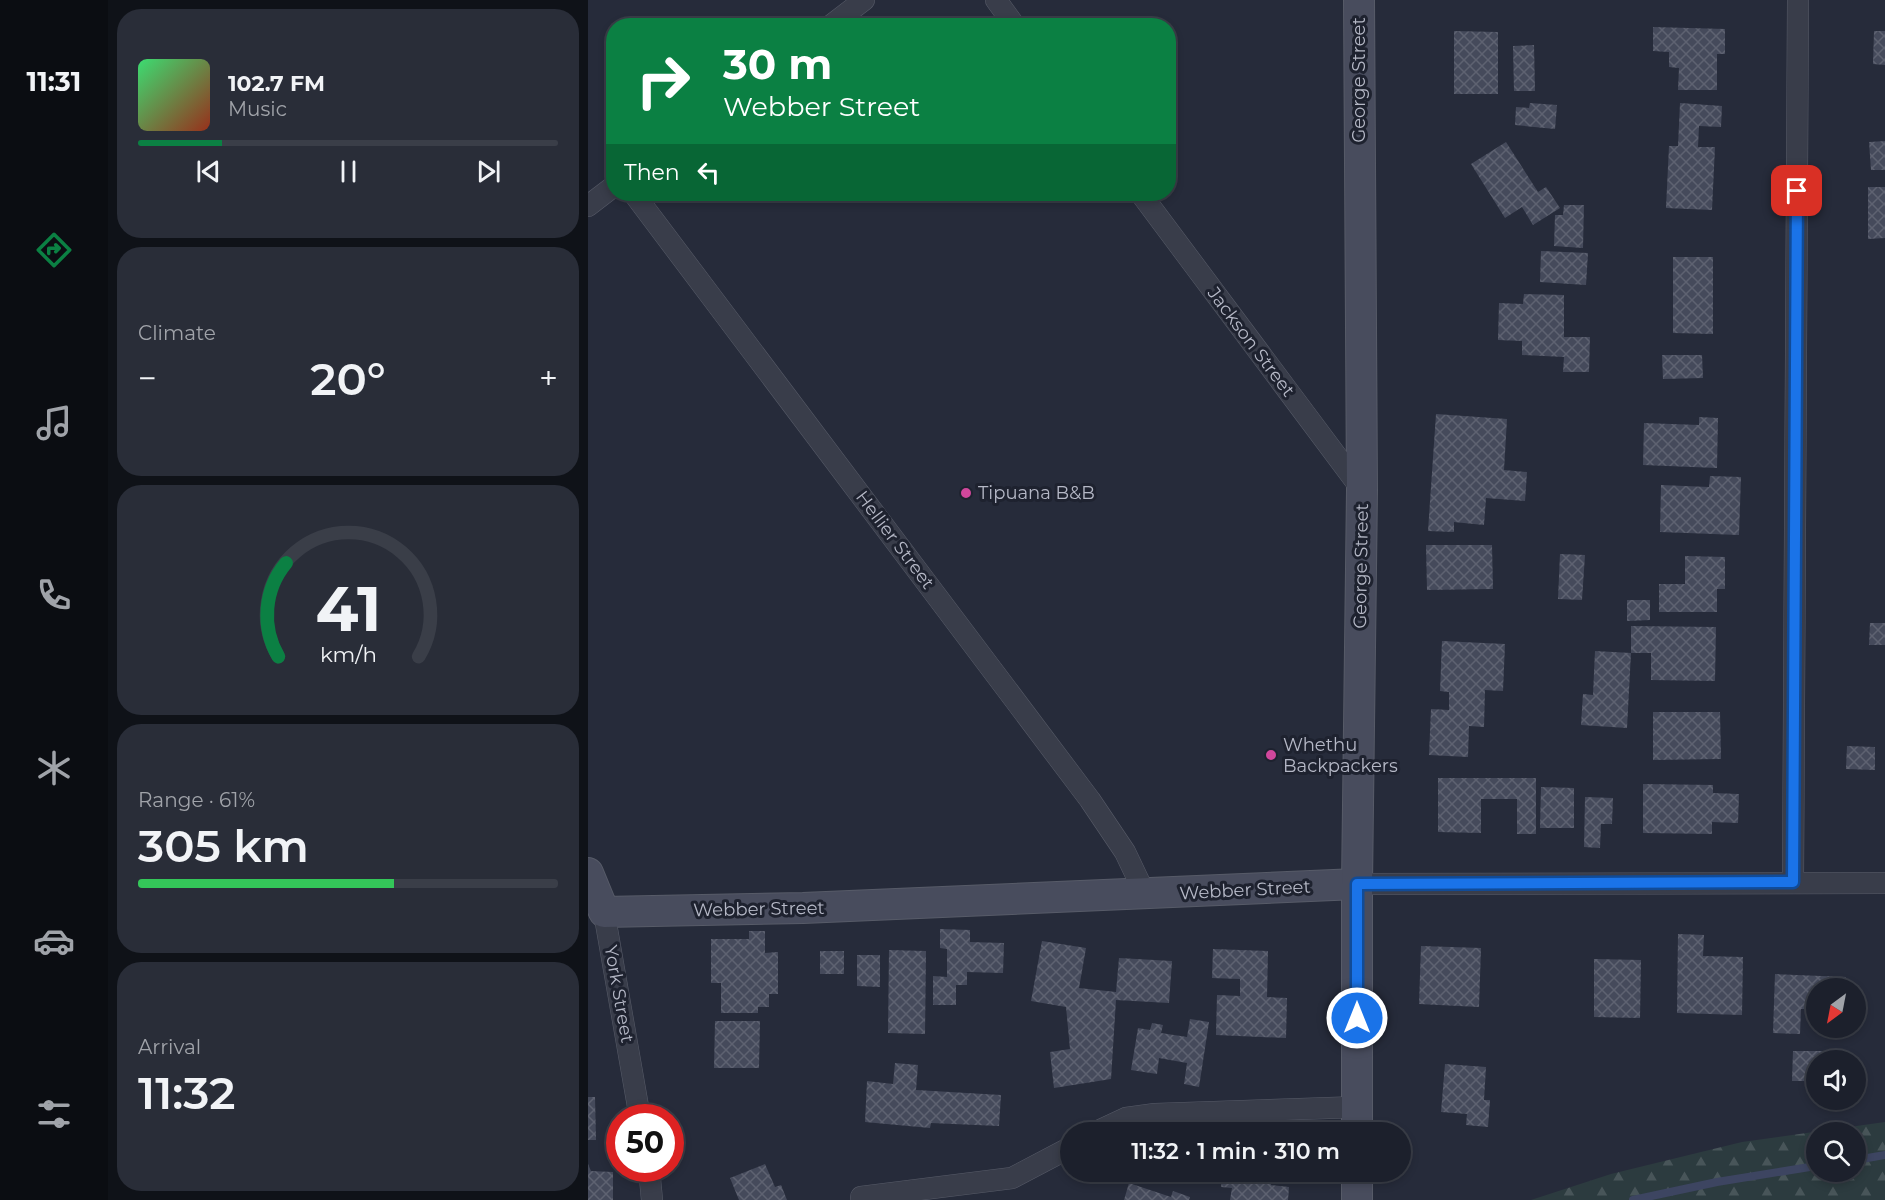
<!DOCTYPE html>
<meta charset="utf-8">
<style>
:root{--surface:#1c202c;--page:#292d38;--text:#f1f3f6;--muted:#a0a3a9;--line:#3a3e48;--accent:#0b8043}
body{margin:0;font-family:Montserrat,sans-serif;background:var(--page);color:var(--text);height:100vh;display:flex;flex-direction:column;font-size:22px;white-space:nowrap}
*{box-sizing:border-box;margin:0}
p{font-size:20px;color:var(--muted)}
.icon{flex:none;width:33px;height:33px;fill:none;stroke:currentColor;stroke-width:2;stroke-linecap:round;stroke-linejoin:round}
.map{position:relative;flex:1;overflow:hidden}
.panel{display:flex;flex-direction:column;gap:9px;padding:9px;background:#0f1218;width:480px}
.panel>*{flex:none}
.banner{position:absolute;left:18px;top:18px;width:570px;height:183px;border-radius:24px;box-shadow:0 3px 9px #0003,0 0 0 2px var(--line);background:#0b8043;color:#fff;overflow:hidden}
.needle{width:39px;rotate:212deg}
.fabs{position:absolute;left:1218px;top:978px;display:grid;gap:12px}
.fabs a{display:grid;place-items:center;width:60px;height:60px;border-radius:50%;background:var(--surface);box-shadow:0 3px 9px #0003,0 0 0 2px var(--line);font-size:30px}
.speed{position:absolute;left:18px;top:1104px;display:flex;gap:12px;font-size:30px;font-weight:700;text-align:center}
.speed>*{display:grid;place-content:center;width:78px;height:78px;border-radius:50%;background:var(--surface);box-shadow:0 3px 9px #0003,0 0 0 2px var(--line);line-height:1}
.speed .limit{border:9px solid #d22;background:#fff;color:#111}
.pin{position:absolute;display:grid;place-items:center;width:51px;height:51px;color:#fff;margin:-26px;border-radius:12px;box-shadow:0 3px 9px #0006}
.me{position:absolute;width:66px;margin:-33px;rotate:0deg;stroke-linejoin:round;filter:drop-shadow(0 0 4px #0008)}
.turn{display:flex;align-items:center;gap:21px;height:126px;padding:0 18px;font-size:27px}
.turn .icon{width:78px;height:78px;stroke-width:2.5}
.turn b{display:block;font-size:42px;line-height:51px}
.then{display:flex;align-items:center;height:57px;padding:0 18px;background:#0003;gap:12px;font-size:22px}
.big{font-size:45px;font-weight:600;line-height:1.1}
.panel .tile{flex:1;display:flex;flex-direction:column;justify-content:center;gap:9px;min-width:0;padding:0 21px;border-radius:24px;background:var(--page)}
.panel .dial{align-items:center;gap:0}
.dial svg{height:156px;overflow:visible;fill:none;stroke:var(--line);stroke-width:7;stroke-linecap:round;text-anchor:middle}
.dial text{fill:var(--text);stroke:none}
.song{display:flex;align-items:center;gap:18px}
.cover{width:72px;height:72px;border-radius:9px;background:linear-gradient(135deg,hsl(140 70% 55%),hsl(10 70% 35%))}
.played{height:6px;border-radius:3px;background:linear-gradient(90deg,var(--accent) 20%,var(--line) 20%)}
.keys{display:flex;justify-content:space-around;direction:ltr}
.heat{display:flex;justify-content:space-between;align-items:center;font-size:33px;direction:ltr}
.charge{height:9px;border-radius:4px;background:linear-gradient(90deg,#34c759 61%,var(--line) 0)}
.trip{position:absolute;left:472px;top:1122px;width:351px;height:60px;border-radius:30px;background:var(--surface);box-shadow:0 3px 9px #0003,0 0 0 2px var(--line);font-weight:600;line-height:60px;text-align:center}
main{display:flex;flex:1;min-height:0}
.dock{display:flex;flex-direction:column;width:108px;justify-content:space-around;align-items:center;background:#0b0d12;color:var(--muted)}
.dock .icon{width:42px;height:42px}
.dock .on{color:var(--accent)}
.dock b{font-size:27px;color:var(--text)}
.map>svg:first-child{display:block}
</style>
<main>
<nav class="dock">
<b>11:31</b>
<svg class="icon on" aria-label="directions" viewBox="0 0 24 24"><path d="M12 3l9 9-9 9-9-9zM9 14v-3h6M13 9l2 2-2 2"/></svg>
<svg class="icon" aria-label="music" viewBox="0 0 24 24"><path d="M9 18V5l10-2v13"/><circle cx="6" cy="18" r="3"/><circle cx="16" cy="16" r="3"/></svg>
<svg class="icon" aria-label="phone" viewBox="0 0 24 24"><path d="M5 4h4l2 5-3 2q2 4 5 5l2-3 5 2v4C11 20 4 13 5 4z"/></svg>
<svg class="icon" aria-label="climate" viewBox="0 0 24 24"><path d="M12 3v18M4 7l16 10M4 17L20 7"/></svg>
<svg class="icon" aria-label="car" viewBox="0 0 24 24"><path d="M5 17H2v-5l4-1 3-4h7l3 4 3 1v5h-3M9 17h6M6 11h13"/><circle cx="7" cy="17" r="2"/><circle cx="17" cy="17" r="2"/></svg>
<svg class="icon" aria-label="filters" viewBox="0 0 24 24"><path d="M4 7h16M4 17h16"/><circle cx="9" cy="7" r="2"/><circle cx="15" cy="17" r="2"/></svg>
</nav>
<section class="panel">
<div class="tile">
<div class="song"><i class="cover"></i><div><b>102.7 FM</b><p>Music</p></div></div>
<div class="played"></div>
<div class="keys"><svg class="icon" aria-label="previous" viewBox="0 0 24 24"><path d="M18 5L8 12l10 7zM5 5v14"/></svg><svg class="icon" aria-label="pause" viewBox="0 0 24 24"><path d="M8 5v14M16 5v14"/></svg><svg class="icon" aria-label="next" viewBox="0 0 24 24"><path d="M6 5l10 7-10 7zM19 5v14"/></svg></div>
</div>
<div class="tile"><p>Climate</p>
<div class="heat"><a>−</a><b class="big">20°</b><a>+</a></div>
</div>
<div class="tile dial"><svg viewBox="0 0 100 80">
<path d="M14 69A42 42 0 1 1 86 69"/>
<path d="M14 69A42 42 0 0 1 18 21" stroke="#0b8043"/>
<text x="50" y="56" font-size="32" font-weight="700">41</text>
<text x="50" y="72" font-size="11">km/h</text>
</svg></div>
<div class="tile"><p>Range · 61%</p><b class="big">305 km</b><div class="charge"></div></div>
<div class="tile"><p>Arrival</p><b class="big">11:32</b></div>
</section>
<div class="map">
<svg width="1297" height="1200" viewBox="0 0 1297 1200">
<defs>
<pattern id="forest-firs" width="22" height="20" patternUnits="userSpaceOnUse" patternTransform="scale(1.5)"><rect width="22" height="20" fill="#2c3b3f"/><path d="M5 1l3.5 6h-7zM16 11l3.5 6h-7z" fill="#485559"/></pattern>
<pattern id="building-cross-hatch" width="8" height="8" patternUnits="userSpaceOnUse" patternTransform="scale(1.5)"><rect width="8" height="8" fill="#454a5b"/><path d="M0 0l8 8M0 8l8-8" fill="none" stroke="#5e6271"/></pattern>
</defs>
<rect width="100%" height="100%" fill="#262b3a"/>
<path fill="url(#forest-firs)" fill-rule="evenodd" d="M1297 1122V1200H943L1023 1174 1154 1142ZM1228 1132H1268V1172H1228Z"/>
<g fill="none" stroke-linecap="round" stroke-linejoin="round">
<g stroke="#3d4561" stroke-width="8">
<polyline points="1268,1160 1297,1155"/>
<polyline points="1045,1200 1129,1182 1228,1166"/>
</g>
</g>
<g fill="url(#building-cross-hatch)">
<polygon points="1065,27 1137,29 1137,54 1129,54 1129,90 1090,90 1091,68 1081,67 1081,52 1065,51"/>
<polygon points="866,31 910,32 910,94 866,94"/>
<polygon points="1286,31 1297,31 1297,65 1285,64"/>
<polygon points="946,45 947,91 926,91 925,46"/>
<polygon points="942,103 969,105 967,129 927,125 928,107 941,108"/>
<polygon points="1092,103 1134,106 1133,127 1111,126 1110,147 1127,147 1124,210 1078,208 1081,146 1090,146"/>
<polygon points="1297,141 1297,170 1283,170 1281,142"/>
<polygon points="918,142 950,192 958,187 972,208 945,225 934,207 917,218 883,164"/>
<polygon points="1280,187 1297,187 1297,238 1280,239"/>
<polygon points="976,205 996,205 995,248 966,246 967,215 975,215"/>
<polygon points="953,251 1000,253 998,285 952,282"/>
<polygon points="1085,257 1125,257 1125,334 1085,333"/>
<polygon points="936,294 976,295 976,337 1002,337 1001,372 975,372 976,357 934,355 934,341 910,340 911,303 935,304"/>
<polygon points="1074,355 1114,355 1115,378 1075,379"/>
<polygon points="848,414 919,419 916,470 939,472 937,501 898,498 896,525 866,522 866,532 840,531"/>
<polygon points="1111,417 1130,418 1129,468 1055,465 1056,423 1111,425"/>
<polygon points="1122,476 1153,477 1151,535 1072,532 1073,485 1121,487"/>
<polygon points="838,545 904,545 905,589 839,590"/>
<polygon points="972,554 997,555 994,600 970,599"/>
<polygon points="1097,556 1137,557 1137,589 1129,589 1129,612 1071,612 1071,584 1097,584"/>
<polygon points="1039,600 1062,600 1062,620 1039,621"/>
<polygon points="1282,623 1297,623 1297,645 1281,645"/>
<polygon points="1043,626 1128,627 1127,681 1063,680 1063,653 1043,653"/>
<polygon points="854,641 917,644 915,691 897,690 896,727 881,726 880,757 841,755 843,709 861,710 861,692 852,691"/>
<polygon points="1007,651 1043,653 1039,728 993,725 995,694 1005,695"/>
<polygon points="1065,712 1132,712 1133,759 1065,760"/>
<polygon points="1259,746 1287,747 1287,770 1258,769"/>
<polygon points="850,778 948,778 948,834 929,834 929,799 893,799 893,833 850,832"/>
<polygon points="1055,784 1125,785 1125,793 1151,794 1150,823 1124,822 1124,834 1055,833"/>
<polygon points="953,787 986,788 986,828 952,828"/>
<polygon points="997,797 1025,798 1024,824 1013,824 1012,848 996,847"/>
<polygon points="352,929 382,930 382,942 416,943 415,973 379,972 379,985 368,985 368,1005 345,1005 345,976 359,977 359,949 352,948"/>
<polygon points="161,931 177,931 177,953 190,952 190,994 181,994 181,1007 170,1007 170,1013 133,1013 133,983 123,983 123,939 161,939"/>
<polygon points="1090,934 1116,935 1115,956 1155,957 1154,1015 1089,1013"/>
<polygon points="454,941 498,948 491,988 528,992 531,958 584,961 581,1003 528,1000 523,1079 466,1088 462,1052 482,1049 478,1007 443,1001"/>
<polygon points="833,946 893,948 891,1007 831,1004"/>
<polygon points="625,949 680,951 679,997 699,998 698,1038 628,1035 629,995 652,996 652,979 624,978"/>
<polygon points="301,950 338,951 337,1034 300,1033"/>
<rect x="232" y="951" width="24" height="23"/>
<polygon points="269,955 292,955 292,987 269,986"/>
<polygon points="1006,959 1053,960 1052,1018 1006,1017"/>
<polygon points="1187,974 1258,977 1257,988 1228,988 1228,1009 1213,1009 1212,1034 1185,1033"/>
<polygon points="602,1019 621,1022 611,1087 596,1084 599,1063 571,1058 569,1074 543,1070 550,1028 562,1030 564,1023 575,1025 573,1033 599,1037"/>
<polygon points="127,1021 172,1021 171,1068 126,1068"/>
<polygon points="1205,1051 1242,1051 1242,1060 1228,1060 1228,1081 1204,1081"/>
<polygon points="307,1063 330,1065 328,1090 413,1095 411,1126 343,1123 342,1128 277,1122 279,1081 305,1084"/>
<polygon points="857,1064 898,1067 896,1100 902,1100 900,1127 878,1125 879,1114 853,1112"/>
<polygon points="0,1097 7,1097 8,1140 0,1140"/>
<polygon points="0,1164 3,1171 25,1172 25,1200 0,1200"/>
<polygon points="177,1164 187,1187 193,1185 199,1200 151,1200 142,1178"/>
<polygon points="635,1172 671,1172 671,1175 684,1177 683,1185 701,1187 700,1200 642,1200 644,1188 633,1187"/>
<polygon points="541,1183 583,1197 585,1191 602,1197 601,1200 536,1200"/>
</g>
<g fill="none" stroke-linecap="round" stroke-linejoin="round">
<g stroke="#575b68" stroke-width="22">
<g id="street">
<polyline points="408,0 427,26"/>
<polyline points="242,26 276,0"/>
<polyline points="46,194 502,800 537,852 557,894"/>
<polyline points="553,194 774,490"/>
<polyline points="0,206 26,186"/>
<polyline points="1205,882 1210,0"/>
<polyline points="769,884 1297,883"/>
<polyline points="16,912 52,1118"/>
<polyline points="508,1132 538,1118 567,1114 770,1107"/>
<polyline points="61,1168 64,1200"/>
<polyline points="273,1197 424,1178 483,1147"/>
</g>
</g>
<g stroke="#575b68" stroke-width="32">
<g id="secondary">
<polyline points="0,873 16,912 215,908 769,884"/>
<polyline points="769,1132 769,884 774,490 771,0"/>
<polyline points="769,1200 769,1172"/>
</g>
</g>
<use href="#street" stroke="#393d4a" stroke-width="21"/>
<use href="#secondary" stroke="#484c5d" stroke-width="30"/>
</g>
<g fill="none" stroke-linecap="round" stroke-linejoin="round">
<g stroke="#114b97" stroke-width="15">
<polyline id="route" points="769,1018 769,884 1205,882 1209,191"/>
</g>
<use href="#route" stroke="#1a73e8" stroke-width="10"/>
</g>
<g fill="#d1479c" stroke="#1e222f" stroke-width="2">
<circle cx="378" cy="493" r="6"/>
<circle cx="683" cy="755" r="6"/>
</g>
<g text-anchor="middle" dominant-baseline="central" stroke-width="6" stroke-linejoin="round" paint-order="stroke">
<g font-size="18" fill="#b5b8c6" stroke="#1e222f">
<text transform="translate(771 80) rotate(-90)">George Street</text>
<text transform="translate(663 342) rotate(53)">Jackson Street</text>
<text transform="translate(307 540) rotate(53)">Hellier Street</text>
<text transform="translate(773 566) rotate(-89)">George Street</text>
<text transform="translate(657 890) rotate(-3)">Webber Street</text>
<text transform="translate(171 909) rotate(-1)">Webber Street</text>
<text transform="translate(31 994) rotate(80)">York Street</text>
</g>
<g font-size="18" fill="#b5b8c6" stroke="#1e222f" text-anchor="start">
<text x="390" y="493">Tipuana B&amp;B</text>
<text x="695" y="745">Whethu<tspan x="695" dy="21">Backpackers</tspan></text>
</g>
</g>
</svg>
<div class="fabs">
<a><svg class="needle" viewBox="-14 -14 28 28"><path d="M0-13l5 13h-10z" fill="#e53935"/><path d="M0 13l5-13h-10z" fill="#a0a3a9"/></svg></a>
<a><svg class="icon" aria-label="sound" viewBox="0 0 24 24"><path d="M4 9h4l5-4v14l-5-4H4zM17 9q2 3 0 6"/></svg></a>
<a><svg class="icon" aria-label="search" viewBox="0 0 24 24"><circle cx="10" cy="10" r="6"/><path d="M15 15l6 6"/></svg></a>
</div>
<div class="speed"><div class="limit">50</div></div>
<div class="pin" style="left:1209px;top:191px;background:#d93025"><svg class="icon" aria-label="arrive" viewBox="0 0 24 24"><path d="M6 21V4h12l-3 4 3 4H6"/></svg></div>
<svg class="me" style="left:769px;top:1018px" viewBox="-20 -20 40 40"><circle r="17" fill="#1a73e8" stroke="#fff" stroke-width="3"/><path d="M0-11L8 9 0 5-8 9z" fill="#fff"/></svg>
<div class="trip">11:32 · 1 min · 310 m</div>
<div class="banner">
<div class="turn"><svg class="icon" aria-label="right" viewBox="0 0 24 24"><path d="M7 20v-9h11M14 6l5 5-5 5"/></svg><div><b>30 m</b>Webber Street</div></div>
<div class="then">Then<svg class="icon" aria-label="left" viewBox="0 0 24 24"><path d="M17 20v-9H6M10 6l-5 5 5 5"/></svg></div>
</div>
</div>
</main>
